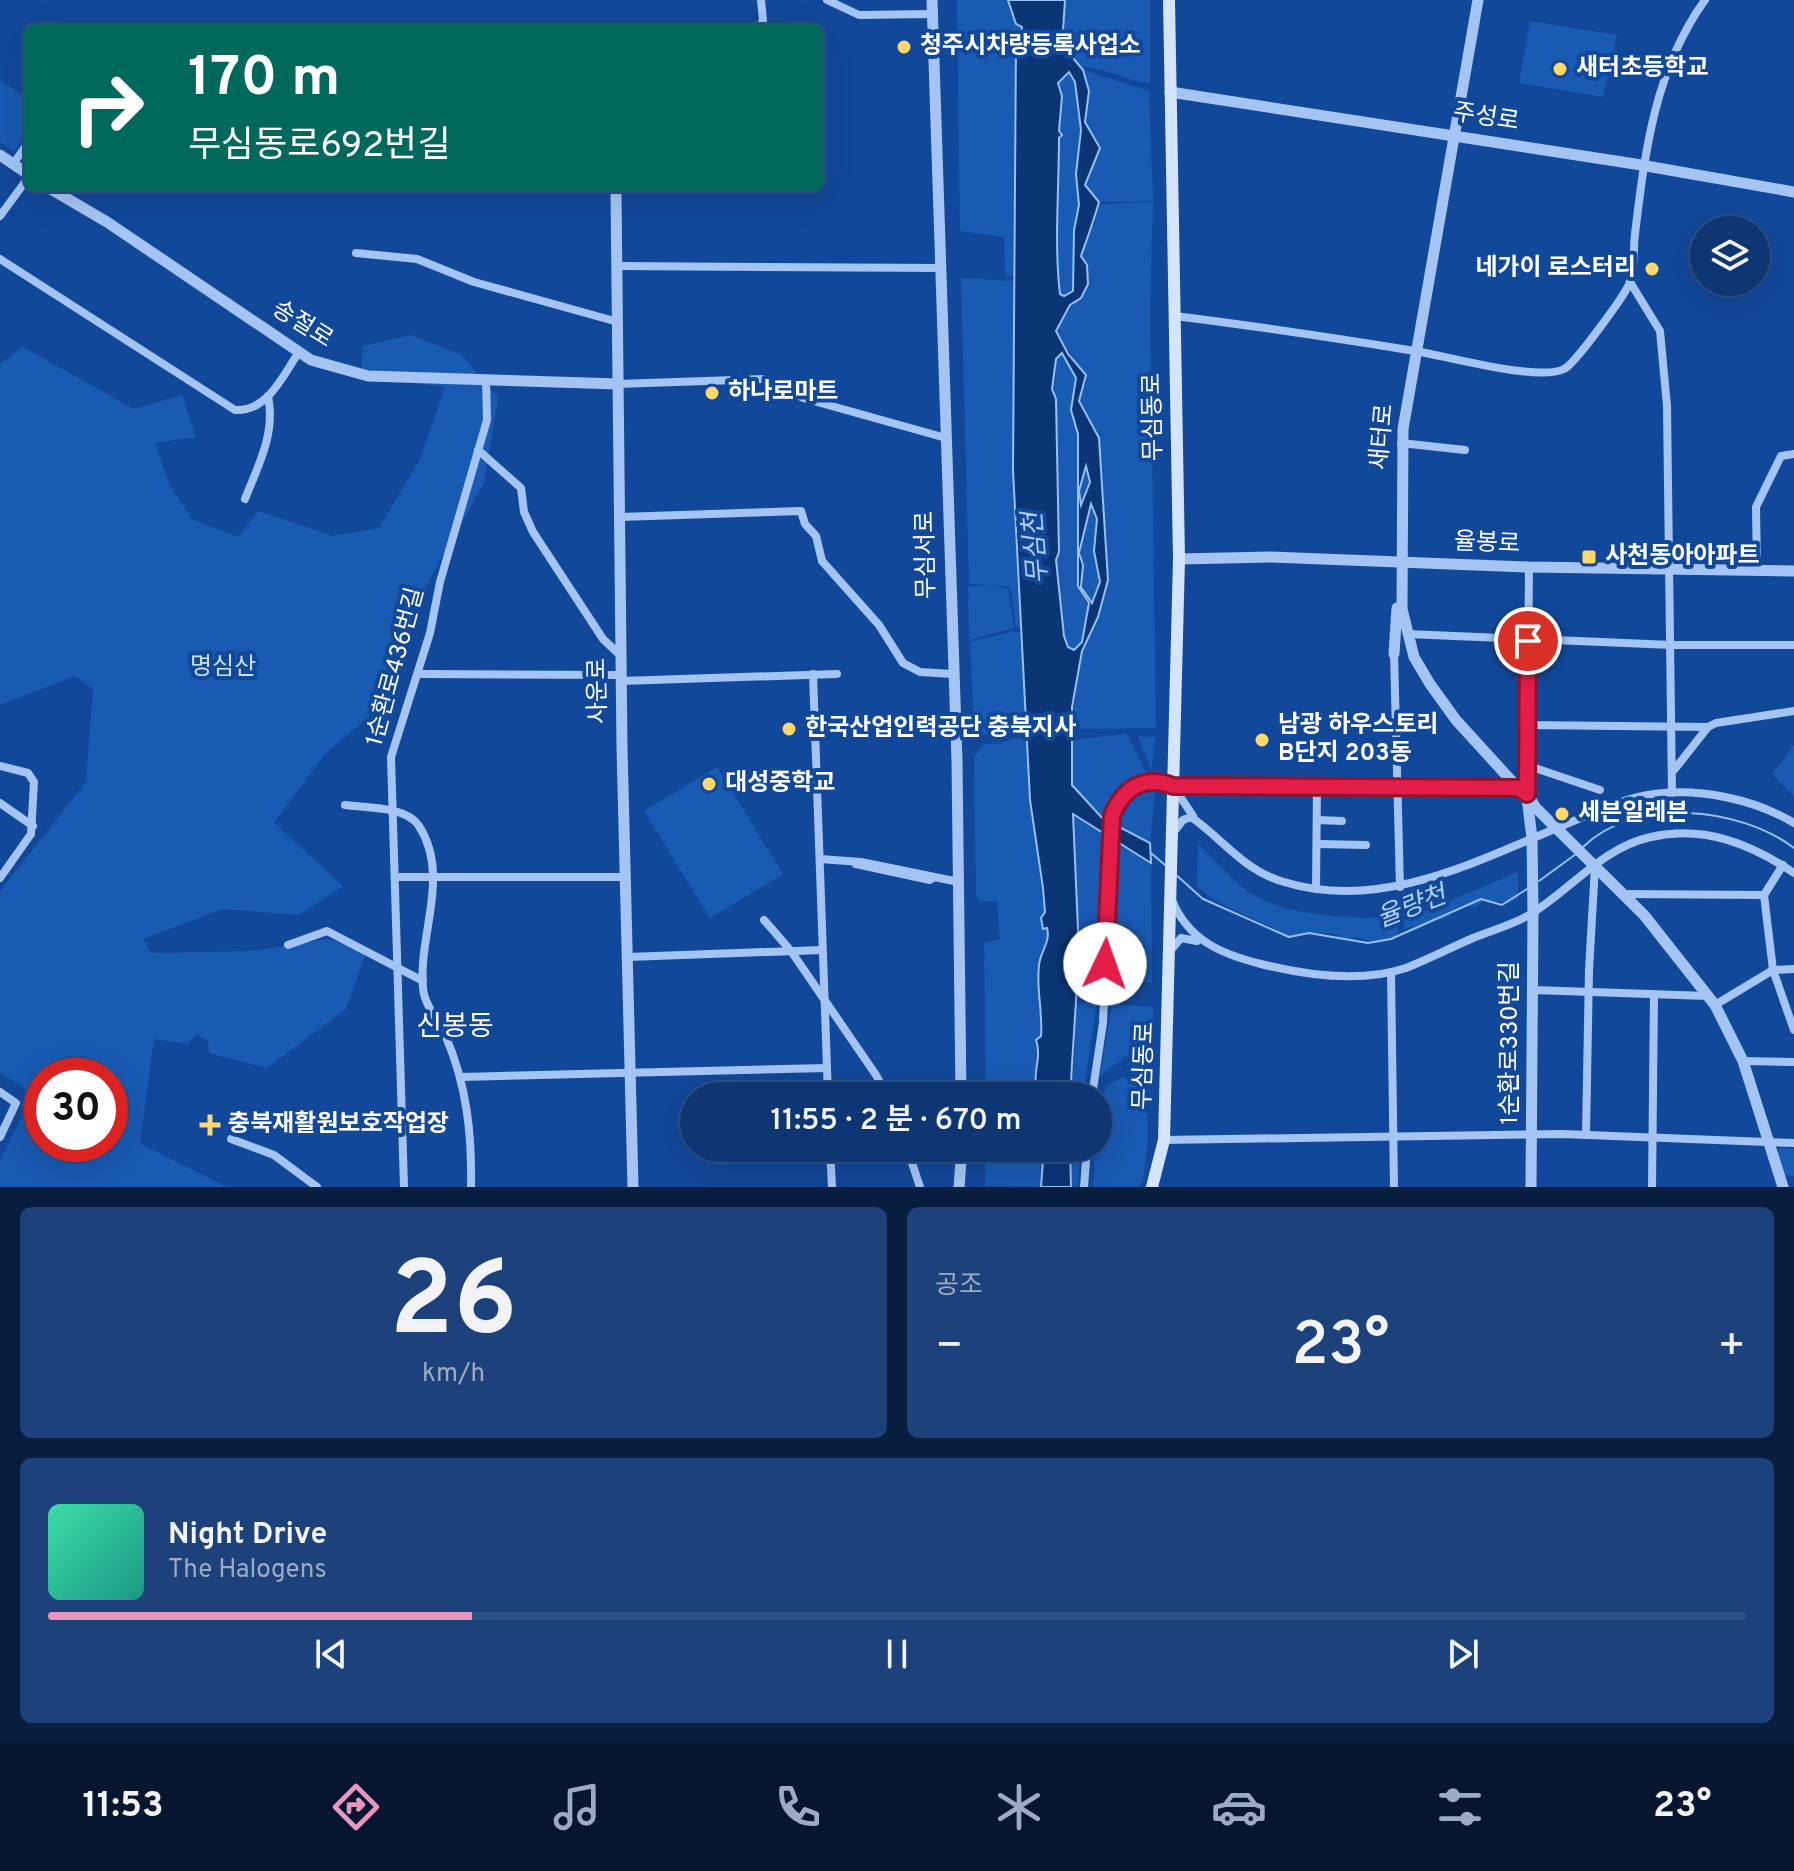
<!DOCTYPE html>
<html lang="ko">
<meta charset="utf-8">
<style>
:root{--surface:#0e3673;--page:#1c417b;--text:#f1f3f6;--muted:#9babc4;--line:#2e5085;--accent:#e797bd}
body{margin:0;font-family:Overpass,"Noto Sans KR",sans-serif;background:var(--page);color:var(--text);height:100vh;display:flex;flex-direction:column;font-size:30px;white-space:nowrap}
*{box-sizing:border-box;margin:0}
p{font-size:26px;color:var(--muted)}
.icon{flex:none;width:44px;height:44px;fill:none;stroke:currentColor;stroke-width:2;stroke-linecap:round;stroke-linejoin:round}
.map{position:relative;height:1187px;overflow:hidden}
.side{display:flex;flex-direction:column;gap:20px;padding:20px;background:#081e3f;flex:1}
.side>*{flex:none}
.guide{position:absolute;left:24px;top:24px;width:800px;height:168px;border-radius:12px;box-shadow:0 8px 32px #0002,0 0 0 2px var(--line);background:#00695c;color:#fff;overflow:hidden}
.tools{position:absolute;left:1690px;top:216px;display:grid;gap:16px}
.tools a{display:grid;place-items:center;width:80px;height:80px;border-radius:50%;background:var(--surface);box-shadow:0 8px 32px #0002,0 0 0 2px var(--line);font-size:40px}
.speed{position:absolute;left:24px;top:1058px;display:flex;gap:16px;font-size:40px;font-weight:700;text-align:center}
.speed>*{display:grid;place-content:center;width:104px;height:104px;border-radius:50%;background:var(--surface);box-shadow:0 8px 32px #0002,0 0 0 2px var(--line);line-height:1}
.speed .limit{border:12px solid #d22;background:#fff;color:#111}
.pin{position:absolute;display:grid;place-items:center;width:68px;height:68px;color:#fff;margin:-34px;border:4px solid #fff;border-radius:50%;box-shadow:0 2px 8px #0007}
.me{position:absolute;width:88px;margin:-44px;rotate:3deg;stroke-linejoin:round;filter:drop-shadow(0 0 6px #0008)}
.turn{display:flex;align-items:center;gap:28px;height:168px;padding:0 32px;font-size:36px}
.turn .icon{width:104px;height:104px;stroke-width:2.5}
.turn b{display:block;font-size:56px;line-height:68px}
.big{font-size:60px;font-weight:600;line-height:1.1}
.side .card{flex:1;display:flex;flex-direction:column;justify-content:center;gap:12px;min-width:0;padding:0 28px;border-radius:12px;background:var(--page)}
.side .dial{align-items:center;gap:0}
.dial b{font-size:104px;line-height:1}
.song{display:flex;align-items:center;gap:24px}
.cover{width:96px;height:96px;border-radius:12px;background:linear-gradient(135deg,hsl(160 70% 55%),hsl(170 70% 35%))}
.played{height:8px;border-radius:4px;background:linear-gradient(90deg,var(--accent) 25%,var(--line) 25%)}
.keys{display:flex;justify-content:space-around;direction:ltr}
.heat{display:flex;justify-content:space-between;align-items:center;font-size:44px;direction:ltr}
.side .tiles{flex:1;display:grid;gap:20px;grid-template-columns:1fr 1fr}
.card:last-child{grid-column:span 2}
.trip{position:absolute;left:680px;top:1082px;width:432px;height:80px;border-radius:40px;background:var(--surface);box-shadow:0 8px 32px #0002,0 0 0 2px var(--line);font-weight:600;line-height:80px;text-align:center}
.tab-bar{display:flex;height:128px;justify-content:space-around;align-items:center;background:#06162e;color:var(--muted)}
.tab-bar .icon{width:56px;height:56px}
.tab-bar .on{color:var(--accent)}
.tab-bar b{font-size:36px;color:var(--text)}
.map>svg:first-child{display:block}
</style>
<div class="map">
<svg width="1794" height="1187" viewBox="0 0 1794 1187">
<rect width="100%" height="100%" fill="#124899"/>
<g fill="#195ab3" fill-rule="evenodd">
<polygon points="957,0 1008,0 1016,24 1022,27 1021,37 1016,39 1013,276 1005,276 1004,237 960,231"/>
<path d="M1065 0H1150V83C1126 81 1105 67 1081 67 1061 48 1064 25 1065 0Z"/>
<polygon points="1530,21 1617,35 1603,97 1519,83"/>
<polygon points="1083,70 1149,91 1153,201 1099,202 1085,185 1090,167 1099,156 1097,141 1084,122 1088,97"/>
<path d="M1069 72 1075 82 1081 129 1076 174 1079 205 1074 230 1073 292 1064 296 1059 294C1055 232 1059 166 1058 102L1062 96 1058 83Z"/>
<polygon points="0,80 28,99 28,131 14,152 0,142"/>
<path d="M1153 202 1150 313 1156 728 1071 729 1082 651 1098 618 1108 580 1099 438 1079 401 1087 380 1056 331 1075 301 1087 265 1081 256C1087 239 1098 221 1098 204Z"/>
<polygon points="961,278 1013,281 1013,470 1021,628 1016,627 1011,590 1008,586 969,584"/>
<path d="M411 335 462 355 498 398 484 483 401 631 370 715 324 755 274 823 343 886 299 915 223 909 143 939 152 953 253 951 329 939 367 951 346 1009 267 1068 209 1053 208 1041 197 1035 187 1044 154 1039 140 1143 227 1187H0V1160L33 1095 0 1072V891L86 782 93 689 75 676 0 705V364L23 347 134 409 182 395 196 437 155 443 170 486 192 519 238 537 258 511 333 536 379 528 420 459 445 387 361 376 363 346ZM42 1076H110V1144H42Z"/>
<polygon points="1062,353 1076,378 1072,399 1078,434 1078,491 1086,466 1091,475 1080,506 1078,495 1081,593 1089,607 1082,642 1074,650 1068,647 1065,637 1055,560 1059,552 1056,399 1052,385 1055,382 1056,359"/>
<path d="M1092 504C1101 518 1094 537 1095 552 1096 571 1104 586 1092 603 1072 574 1083 536 1092 504Z"/>
<polygon points="991,585 1008,589 1014,628 969,640 968,587"/>
<polygon points="1014,631 1021,633 1027,734 979,735 974,731 970,642"/>
<polygon points="1127,734 1146,772 1116,790 1102,818 1072,786 1070,740"/>
<polygon points="1138,736 1156,737 1151,770"/>
<polygon points="1014,738 1028,739 1030,800 1045,912 1041,918 1049,934 1039,961 1041,1037 1036,1040 1037,1090 1040,1096 986,1096 984,943 1000,939 997,901 980,901 976,895 974,757 984,744 997,744"/>
<polygon points="1794,745 1794,796 1772,774"/>
<polygon points="717,767 783,874 710,918 644,811"/>
<polygon points="1145,789 1155,789 1150,843 1117,826 1122,807"/>
<polygon points="1073,813 1101,832 1099,975 1080,960"/>
<polygon points="1116,842 1151,863 1152,983 1114,976"/>
<path d="M1198 844C1215 859 1229 878 1247 891 1287 918 1351 918 1398 918V937L1376 943 1357 937 1338 940 1336 937 1341 935C1318 931 1308 935 1288 937 1260 918 1224 911 1197 886Z"/>
<polygon points="1518,872 1518,898 1507,904 1485,899 1475,908 1464,904 1444,915 1451,914 1449,917 1404,929 1404,916 1426,911"/>
<polygon points="1083,1002 1097,1002 1083,1096 1070,1096 1075,1052 1074,1006"/>
<polygon points="1112,1004 1153,1007 1154,1035 1100,1076"/>
<polygon points="1153,1045 1153,1091 1146,1076 1126,1065"/>
<path d="M1122 1077 1137 1085C1154 1114 1147 1150 1143 1181L1138 1187H1093L1098 1104 1107 1086Z"/>
<polygon points="985,1148 1044,1148 1041,1187 985,1186"/>
<polygon points="1070,1148 1080,1148 1078,1187 1071,1187"/>
<polygon points="1780,1148 1794,1149 1794,1176 1781,1175 1775,1157"/>
</g>
<g fill="#0b3575" stroke="#96c0f7" stroke-width="2" fill-rule="evenodd">
<path d="M1008 0H1065L1063 30 1068 35V52L1083 70 1089 91 1085 122 1100 148 1085 185 1099 202C1094 220 1088 236 1081 256L1087 265 1088 284 1081 298 1070 305 1056 331 1068 354 1086 375 1079 401 1099 438 1108 580 1098 617 1082 651 1072 707V785L1102 818 1150 843 1151 863 1073 814 1079 953 1070 1096H1040C1029 1076 1043 1060 1036 1040L1041 1036C1043 1013 1036 989 1039 965 1040 952 1051 942 1047 928L1043 929 1041 918 1045 912 1043 888 1030 800 1013 470 1016 38 1021 37 1022 27 1016 24ZM1069 72 1075 82 1081 130 1076 174 1079 205 1074 230 1073 291 1064 296 1060 294C1054 244 1059 190 1059 138L1062 135 1059 131 1062 96 1058 83ZM1062 353 1076 378 1071 410 1078 434V586L1089 603 1082 642 1074 650 1068 647 1064 636 1056 560 1059 552 1056 399 1052 389 1056 359ZM1086 466 1090 482 1081 505 1079 491ZM1091 504 1097 519 1094 551 1100 582 1092 603 1081 587 1083 565 1079 553Z"/>
<polygon points="1044,1148 1070,1148 1071,1187 1041,1187"/>
</g>
<g fill="none" stroke-linecap="round" stroke-linejoin="round">
<g stroke="#96c0f7" stroke-width="2">
<path d="M1583 847C1635 796 1740 807 1794 848"/>
<polyline points="1151,853 1165,865"/>
<polyline points="1175,874 1203,899 1289,937 1309,933 1368,943 1391,939 1481,899 1502,905 1527,889"/>
<polyline points="1539,881 1576,854"/>
</g>
<g stroke="#a4c5f4" stroke-width="8">
<polyline points="827,0 859,15 932,14"/>
<polyline points="760,28 763,20 761,0"/>
<polyline points="13,164 28,143"/>
<polyline points="0,216 28,178"/>
<polyline points="356,253 417,259 474,282 618,322"/>
<path d="M0 259 235 410C268 412 283 375 299 352"/>
<polyline points="617,266 942,268"/>
<polyline points="1630,282 1660,331 1667,406 1672,793"/>
<path d="M1175 316C1255 326 1335 338 1415 351 1447 356 1537 382 1564 369 1574 365 1626 294 1630 282 1635 269 1633 249 1635 234 1645 151 1655 69 1705 0"/>
<polyline points="618,384 766,379 803,398 946,438"/>
<polyline points="1401,443 1465,450"/>
<polyline points="478,450 521,488 524,512 533,532 603,639 621,656"/>
<path d="M245 499C258 466 276 433 268 396"/>
<polyline points="620,517 801,511 805,524 816,536 822,561 879,625 903,663 920,672 952,674"/>
<polyline points="1757,570 1756,507 1781,456 1794,454"/>
<polyline points="1407,634 1672,645 1794,645"/>
<polyline points="1394,654 1400,887"/>
<polyline points="418,674 621,675"/>
<polyline points="813,674 828,1096"/>
<polyline points="621,681 837,674"/>
<polyline points="1526,725 1708,727 1716,723 1794,711"/>
<polyline points="1526,765 1600,790"/>
<polyline points="0,766 28,773 34,782 31,834 0,878"/>
<polyline points="1674,770 1708,727"/>
<polyline points="1173,786 1518,788"/>
<polyline points="1527,794 1529,567"/>
<polyline points="0,803 33,826"/>
<path d="M345 805C366 808 406 806 419 826 451 876 418 934 423 988 424 1005 440 1022 446 1037 467 1086 472 1135 471 1187"/>
<polyline points="1318,820 1342,821"/>
<path d="M1173 833 1183 820 1191 817C1223 839 1244 871 1284 882 1379 911 1471 864 1557 828 1587 816 1621 798 1654 794 1700 788 1754 799 1794 823"/>
<polyline points="1318,844 1366,845"/>
<polyline points="820,859 861,862 959,882"/>
<polyline points="856,864 930,880 933,878"/>
<polyline points="1783,865 1764,895 1773,970 1794,1030"/>
<polyline points="395,877 625,877"/>
<polyline points="1316,889 1317,785"/>
<polyline points="1624,894 1764,895"/>
<path d="M1172 900C1188 940 1221 954 1261 964 1305 975 1361 983 1406 968 1429 959 1450 948 1473 938 1492 930 1517 924 1534 912 1573 887 1604 847 1651 837 1704 825 1751 844 1794 873"/>
<polyline points="764,920 791,951 876,1075 887,1096"/>
<polyline points="288,945 327,931 423,981"/>
<polyline points="1171,950 1181,938 1197,941"/>
<polyline points="628,957 822,950"/>
<polyline points="1391,972 1394,1187"/>
<polyline points="1533,990 1707,996"/>
<polyline points="1715,1005 1773,970 1794,969"/>
<polyline points="1743,1061 1794,1062"/>
<polyline points="461,1077 827,1068"/>
<polyline points="0,1092 16,1103 0,1137"/>
<path d="M1092 1096 1103 1023 1112 816C1123 788 1144 775 1173 786L1193 816"/>
<polyline points="1586,1135 1589,970 1595,866"/>
<polyline points="231,1139 274,1155 317,1187"/>
<polyline points="1164,1140 1562,1134 1794,1143"/>
<polyline points="830,1148 832,1187"/>
<polyline points="907,1148 920,1187"/>
<polyline points="404,1187 391,757 430,633 440,582 487,420 486,380"/>
<polyline points="1084,1187 1087,1148"/>
<polyline points="1652,1187 1654,995"/>
</g>
<g stroke="#a4c5f4" stroke-width="11">
<polyline points="932,0 957,761 961,1096"/>
<polyline points="1478,0 1403,429 1402,609 1414,657 1430,684 1456,720 1518,788 1527,794 1536,808 1644,915 1715,1005 1743,1061 1783,1187"/>
<polyline points="1170,92 1635,164 1794,192"/>
<polyline points="0,155 28,174"/>
<polyline points="49,188 107,222 311,360 368,376 618,384"/>
<polyline points="616,193 622,747 633,1187"/>
<polyline points="1179,559 1271,557 1529,567 1794,571"/>
<polyline points="1394,654 1397,608"/>
<polyline points="1527,798 1532,838 1533,913 1531,1187"/>
<polyline points="959,1187 962,1148"/>
</g>
<polyline stroke="#d4e4fd" stroke-width="12" points="1152,1187 1164,1140 1179,559 1169,0"/>
</g>
<g fill="none" stroke-linecap="round" stroke-linejoin="round">
<g stroke="#92132f" stroke-width="20">
<path id="route" d="M1105 964 1112 816C1123 788 1144 775 1173 786L1518 788 1527 794 1528 641"/>
</g>
<use href="#route" stroke="#e11d48" stroke-width="14"/>
</g>
<g fill="#ffd867" stroke="#124899" stroke-width="3">
<circle cx="904" cy="47" r="8"/>
<circle cx="1560" cy="69" r="8"/>
<circle cx="1652" cy="269" r="8"/>
<circle cx="712" cy="393" r="8"/>
<rect x="1581" y="549" width="16" height="16" rx="4"/>
<circle cx="789" cy="729" r="8"/>
<circle cx="1262" cy="740" r="8"/>
<circle cx="709" cy="784" r="8"/>
<circle cx="1562" cy="814" r="8"/>
<path d="M206 1113h8v8h8v8h-8v8h-8v-8h-8v-8h8z"/>
</g>
<g text-anchor="middle" dominant-baseline="central" stroke-width="8" stroke-linejoin="round" paint-order="stroke">
<g font-size="24" font-weight="bold" fill="#fff" stroke="#124899" text-anchor="start">
<text x="920" y="47">청주시차량등록사업소</text>
<text x="1576" y="69">새터초등학교</text>
<text x="1636" y="269" text-anchor="end">네가이 로스터리</text>
<text x="728" y="393">하나로마트</text>
<text x="1605" y="557">사천동아아파트</text>
<text x="1278" y="726">남광 하우스토리<tspan x="1278" dy="28">B단지 203동</tspan></text>
<text x="805" y="729">한국산업인력공단 충북지사</text>
<text x="725" y="784">대성중학교</text>
<text x="1578" y="814">세븐일레븐</text>
<text x="228" y="1125">충북재활원보호작업장</text>
</g>
<g font-size="24" fill="#fff" stroke="#124899">
<text transform="translate(1486 118) rotate(9)">주성로</text>
<text transform="translate(302 325) rotate(32)">송절로</text>
<text transform="translate(1154 417) rotate(-91)">무심동로</text>
<text transform="translate(1383 437) rotate(-85)">새터로</text>
<text transform="translate(1487 544) rotate(2)">율봉로</text>
<text transform="translate(927 555) rotate(-91)">무심서로</text>
<text transform="translate(396 667) rotate(-75)">1순환로436번길</text>
<text transform="translate(599 691) rotate(-91)">사운로</text>
<text transform="translate(1511 1043) rotate(-90)">1순환로330번길</text>
<text transform="translate(1145 1066) rotate(-88)">무심동로</text>
</g>
<g font-size="24" fill="#cce1fe" stroke="#124899">
<text x="223" y="668">명심산</text>
</g>
<g font-size="26" font-style="italic" fill="#b0d0fa" stroke="#124899">
<text transform="translate(1037 548) rotate(-95)">무심천</text>
<text transform="translate(1412 908) rotate(-21)">율량천</text>
</g>
<g font-size="28" fill="#fff" stroke="#124899">
<text x="455" y="1028">신봉동</text>
</g>
</g>
</svg>
<div class="tools">
<a><svg class="icon" aria-label="layers" viewBox="0 0 24 24"><path d="M12 4l9 5-9 5-9-5zM3 14l9 5 9-5"/></svg></a>
</div>
<div class="speed"><div class="limit">30</div></div>
<div class="pin" style="left:1528px;top:641px;background:#d93025"><svg class="icon" aria-label="arrive" viewBox="0 0 24 24"><path d="M6 21V4h12l-3 4 3 4H6"/></svg></div>
<svg class="me" style="left:1105px;top:964px" viewBox="-20 -20 40 40"><circle r="19" fill="#fff"/><path d="M0-13L10 11 0 6-10 11z" fill="#e11d48"/></svg>
<div class="trip">11:55 · 2 분 · 670 m</div>
<div class="guide">
<div class="turn"><svg class="icon" aria-label="right" viewBox="0 0 24 24"><path d="M7 20v-9h11M14 6l5 5-5 5"/></svg><div><b>170 m</b>무심동로692번길</div></div>
</div>
</div>
<section class="side">
<div class="tiles">
<div class="card dial"><b>26</b><p>km/h</p></div>
<div class="card"><p>공조</p>
<div class="heat"><a>−</a><b class="big">23°</b><a>+</a></div>
</div>
<div class="card">
<div class="song"><i class="cover"></i><div><b>Night Drive</b><p>The Halogens</p></div></div>
<div class="played"></div>
<div class="keys"><svg class="icon" aria-label="previous" viewBox="0 0 24 24"><path d="M18 5L8 12l10 7zM5 5v14"/></svg><svg class="icon" aria-label="pause" viewBox="0 0 24 24"><path d="M8 5v14M16 5v14"/></svg><svg class="icon" aria-label="next" viewBox="0 0 24 24"><path d="M6 5l10 7-10 7zM19 5v14"/></svg></div>
</div>
</div>
</section>
<nav class="tab-bar">
<b>11:53</b>
<svg class="icon on" aria-label="directions" viewBox="0 0 24 24"><path d="M12 3l9 9-9 9-9-9zM9 14v-3h6M13 9l2 2-2 2"/></svg>
<svg class="icon" aria-label="music" viewBox="0 0 24 24"><path d="M9 18V5l10-2v13"/><circle cx="6" cy="18" r="3"/><circle cx="16" cy="16" r="3"/></svg>
<svg class="icon" aria-label="phone" viewBox="0 0 24 24"><path d="M5 4h4l2 5-3 2q2 4 5 5l2-3 5 2v4C11 20 4 13 5 4z"/></svg>
<svg class="icon" aria-label="climate" viewBox="0 0 24 24"><path d="M12 3v18M4 7l16 10M4 17L20 7"/></svg>
<svg class="icon" aria-label="car" viewBox="0 0 24 24"><path d="M5 17H2v-5l4-1 3-4h7l3 4 3 1v5h-3M9 17h6M6 11h13"/><circle cx="7" cy="17" r="2"/><circle cx="17" cy="17" r="2"/></svg>
<svg class="icon" aria-label="filters" viewBox="0 0 24 24"><path d="M4 7h16M4 17h16"/><circle cx="9" cy="7" r="2"/><circle cx="15" cy="17" r="2"/></svg>
<b>23°</b>
</nav>
